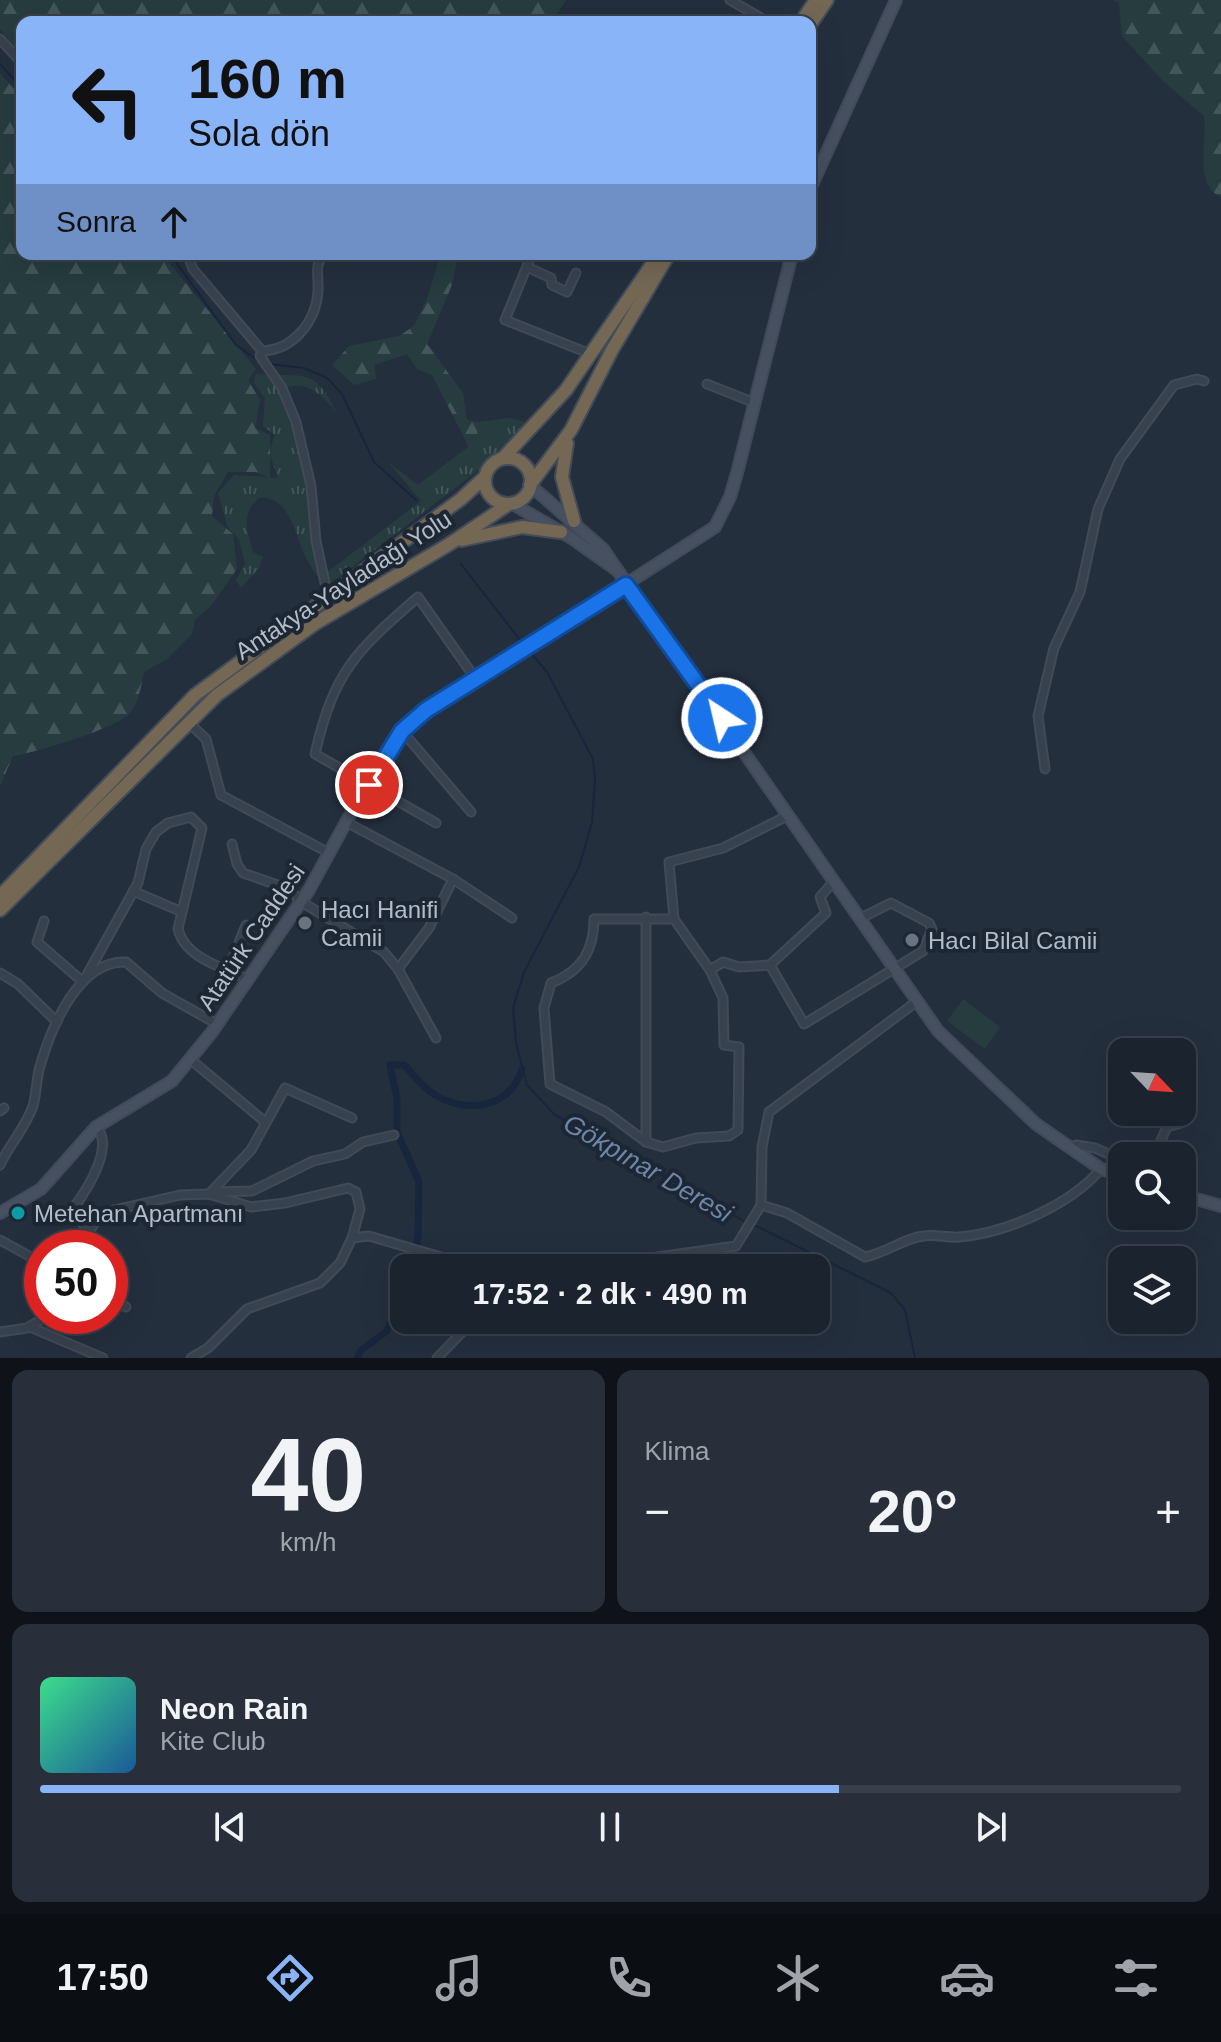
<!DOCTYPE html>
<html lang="tr">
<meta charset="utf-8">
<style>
:root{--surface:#1b232e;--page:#282f3a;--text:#f1f3f6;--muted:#a0a4aa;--line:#39404a;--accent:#8ab4f8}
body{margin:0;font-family:Helvetica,sans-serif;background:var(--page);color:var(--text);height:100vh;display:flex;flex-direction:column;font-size:30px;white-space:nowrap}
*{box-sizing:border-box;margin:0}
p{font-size:26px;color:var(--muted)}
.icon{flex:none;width:44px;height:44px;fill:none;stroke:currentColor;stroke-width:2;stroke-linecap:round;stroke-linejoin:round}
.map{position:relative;height:1358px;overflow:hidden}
.drawer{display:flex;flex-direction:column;gap:12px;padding:12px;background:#0f1319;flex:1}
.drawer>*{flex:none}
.top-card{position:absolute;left:16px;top:16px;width:800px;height:244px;border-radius:16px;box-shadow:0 8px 32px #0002,0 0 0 2px var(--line);background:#8ab4f8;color:#111;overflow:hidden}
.needle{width:52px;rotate:115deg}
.buttons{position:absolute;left:1108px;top:1038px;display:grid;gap:16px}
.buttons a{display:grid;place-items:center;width:88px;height:88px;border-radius:16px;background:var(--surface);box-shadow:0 8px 32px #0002,0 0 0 2px var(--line);font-size:40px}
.speed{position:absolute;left:24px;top:1230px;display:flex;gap:16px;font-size:40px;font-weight:700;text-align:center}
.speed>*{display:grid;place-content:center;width:104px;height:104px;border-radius:50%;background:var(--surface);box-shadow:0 8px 32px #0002,0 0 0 2px var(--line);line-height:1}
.speed .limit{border:12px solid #d22;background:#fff;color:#111}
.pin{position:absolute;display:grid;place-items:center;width:68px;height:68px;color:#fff;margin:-34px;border:4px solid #fff;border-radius:50%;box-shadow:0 2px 8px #0007}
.me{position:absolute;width:88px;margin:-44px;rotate:325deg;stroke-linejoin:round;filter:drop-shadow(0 0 6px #0008)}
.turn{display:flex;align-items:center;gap:28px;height:168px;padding:0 40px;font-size:36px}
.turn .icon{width:104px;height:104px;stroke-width:2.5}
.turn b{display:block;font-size:56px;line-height:68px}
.then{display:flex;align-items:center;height:76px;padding:0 40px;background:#0003;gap:16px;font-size:30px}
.big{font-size:60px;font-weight:700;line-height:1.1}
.drawer .tile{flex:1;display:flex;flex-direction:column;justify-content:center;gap:12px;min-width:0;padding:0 28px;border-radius:16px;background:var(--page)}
.drawer .dial{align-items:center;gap:0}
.dial b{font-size:104px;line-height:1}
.song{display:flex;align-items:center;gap:24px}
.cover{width:96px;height:96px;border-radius:12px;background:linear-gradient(135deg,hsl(150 70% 55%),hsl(210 70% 35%))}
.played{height:8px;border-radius:4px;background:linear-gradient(90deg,var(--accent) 70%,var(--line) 70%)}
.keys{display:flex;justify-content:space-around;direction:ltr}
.heat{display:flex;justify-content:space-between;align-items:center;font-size:44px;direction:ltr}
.drawer .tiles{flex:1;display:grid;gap:12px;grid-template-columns:1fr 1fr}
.tile:last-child{grid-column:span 2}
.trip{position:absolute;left:390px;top:1254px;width:440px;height:80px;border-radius:16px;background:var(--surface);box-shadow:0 8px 32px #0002,0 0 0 2px var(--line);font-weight:700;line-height:80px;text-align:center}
.dock{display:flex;height:128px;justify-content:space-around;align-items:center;background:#0b0e12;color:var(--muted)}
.dock .icon{width:56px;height:56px}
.dock .on{color:var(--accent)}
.dock b{font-size:36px;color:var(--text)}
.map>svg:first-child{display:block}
</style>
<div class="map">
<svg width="1221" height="1358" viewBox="0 0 1221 1358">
<defs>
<pattern id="grass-tufts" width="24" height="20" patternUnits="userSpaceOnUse" patternTransform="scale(2)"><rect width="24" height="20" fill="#263c3f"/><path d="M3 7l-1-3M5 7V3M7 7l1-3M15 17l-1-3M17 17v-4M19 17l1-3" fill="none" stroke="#435659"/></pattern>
<pattern id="forest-firs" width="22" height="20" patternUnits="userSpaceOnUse" patternTransform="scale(2)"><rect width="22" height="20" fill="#263c3f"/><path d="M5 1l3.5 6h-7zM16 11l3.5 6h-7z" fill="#435659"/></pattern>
</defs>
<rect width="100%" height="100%" fill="#242f3e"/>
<path fill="url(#grass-tufts)" d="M256 374C302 378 314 365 337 413 322 394 307 380 282 388L292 413 325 574 421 501 388 462 418 485 468 447 466 441 477 435 479 422 509 418 529 423 481 468 325 588C318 577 310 566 304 554 295 533 289 495 259 498 240 514 247 531 253 552L263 557 259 568 241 588 236 580 245 564 239 539 228 528 218 493 234 475 278 478 269 452 275 435 263 426 265 398 254 383Z"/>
<g fill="url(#forest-firs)">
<polygon points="0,0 566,0 552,22 22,22 22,55 0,29"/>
<path d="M1114 0H1221V197C1193 184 1208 140 1204 116L1164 82 1122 36 1119 3Z"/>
<path d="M0 73 22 98V254H162L256 369 248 380 260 400 255 428 270 435V478L256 472H228L214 496 212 516 233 534 237 569 211 606 195 620 192 634 167 659 144 672C141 686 139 702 130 713 118 728 34 753 13 756L0 786Z"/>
<polygon points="441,254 458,254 452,285 427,344 463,393 467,420 479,422 477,435 466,441 432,375 417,369 407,354 374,365 376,379 354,385 332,365 349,346 399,336 414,326 427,299"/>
</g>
<polygon fill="#263c3f" points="963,999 1000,1027 985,1049 947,1021"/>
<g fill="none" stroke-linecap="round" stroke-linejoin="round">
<g stroke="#17263c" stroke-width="2">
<polyline points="0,64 22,88"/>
<polyline points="170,254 236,345 259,361"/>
<polyline points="269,364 304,368 327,378 342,394 374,462 416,500"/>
<polyline points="461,564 523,644"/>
<polyline points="530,652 547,672 593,759 595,779 592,823 579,867 524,972 513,1008 516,1043 527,1085 555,1115 746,1222"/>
<polyline points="752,1224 891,1293 905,1310 915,1358"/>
</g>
<g stroke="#17263c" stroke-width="7">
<path d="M412 1268 418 1237 419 1182 397 1132V1099L390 1065H404C414 1075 422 1087 435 1095 468 1114 510 1108 522 1069"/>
<polyline points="357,1358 361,1350 387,1331 404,1290"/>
</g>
<g stroke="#414a57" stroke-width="11">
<g id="street">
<polyline points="730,0 768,22"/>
<polyline points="0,39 22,63"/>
<polyline points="187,254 193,269 262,351 260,356 282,388 296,422 311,486 316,541 328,597"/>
<polyline points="532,254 505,320 593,355"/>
<polyline points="527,267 551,278 552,285 567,292 576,273"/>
<path d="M262 351C293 350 316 322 318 291 319 276 314 267 323 254"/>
<polyline points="707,384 755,403"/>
<polyline points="188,722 206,739 221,795 329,853"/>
<polyline points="402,731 471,812"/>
<polyline points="1045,769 1038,716 1054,648 1080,592 1098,509 1120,459 1174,385 1197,379 1204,381"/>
<polyline points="346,822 453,879 512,918"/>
<path d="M436 823 315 754C334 671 356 651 418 597L475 678"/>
<polyline points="232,844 237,864 243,873 289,889 300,901 384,952 398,969 436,1038"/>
<polyline points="133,891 182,912"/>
<polyline points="646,917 646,1142"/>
<polyline points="674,919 669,862 723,848 789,815"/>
<path d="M44 921 37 942 83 982 138 883 146 849 156 832 168 823 191 817 202 828 178 929C185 958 222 967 247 979"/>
<polyline points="770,965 826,913 820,897 834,881"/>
<polyline points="398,969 429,928 453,879"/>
<polyline points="228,970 246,925"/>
<path d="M710 970 674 919H594C594 950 582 971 551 983L544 1008 550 1084 606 1112 646 1142 663 1147 696 1138 729 1136 738 1130 739 1047 724 1045 723 998 710 970 723 962 739 967 770 965 804 1024 923 951 932 929 929 923 891 903 859 919"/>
<polyline points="0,973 18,984 57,1022"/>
<polyline points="190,1059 264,1121"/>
<polyline points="0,1111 4,1108"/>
<polyline points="1071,1148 1076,1145 1095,1148 1122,1160"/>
<polyline points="1154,1156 1167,1127 1181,1123"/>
<path d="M0 1165C9 1145 26 1127 33 1106 37 1092 36 1077 41 1063 52 1026 79 960 126 962L162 993 217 1024"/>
<polyline points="213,1192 252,1191 313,1161 345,1154 363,1142 394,1135"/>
<polyline points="209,1194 251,1150 285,1088 352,1118"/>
<polyline points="761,1205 762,1147 769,1112 916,1002"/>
<path d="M87 1233 75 1206C88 1188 115 1145 96 1127"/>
<polyline points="0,1240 42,1263"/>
<polyline points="79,1248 101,1213 180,1195 209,1194 251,1207 285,1203 348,1188 356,1192 360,1209 352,1238"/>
<path d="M579 1268 736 1246 761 1205 787 1213 865 1257C886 1253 902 1239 923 1236 935 1234 947 1238 959 1237 1007 1233 1070 1205 1101 1169"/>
<polyline points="110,1299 126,1307"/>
<polyline points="30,1327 103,1358"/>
<polyline points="0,1332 27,1328 47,1316"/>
<polyline points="191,1358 208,1348 247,1309 320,1283 340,1263 352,1238 369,1236 479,1268"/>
<polyline points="437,1358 474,1320"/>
</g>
</g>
<g stroke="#414a57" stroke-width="14">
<g id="secondary">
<polyline points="810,189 896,0"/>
<polyline points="511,503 573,539 618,571 603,549 530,485"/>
<polyline points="618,571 938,1031 1036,1124 1101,1169 1122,1175"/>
<polyline points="1182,1195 1221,1206"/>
<polyline points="0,1213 41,1189 96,1127 172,1081 212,1032 309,890 351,813 402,731 414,720 715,527 730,497 737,473 792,254"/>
</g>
</g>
<g stroke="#434c59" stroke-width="16">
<g id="highway">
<polyline points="801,22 816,0"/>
<polyline points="810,25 827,0"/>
<polyline points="567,443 562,477 574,521"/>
<circle cx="508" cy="481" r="23"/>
<polyline points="503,458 566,390 659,254"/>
<polyline points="530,485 571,430 612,350 669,254"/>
<polyline points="462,540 522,527 561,532"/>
<polyline points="0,896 195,695 461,499 485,477"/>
<polyline points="0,910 217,695 316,623 448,545 509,504"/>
</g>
</g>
<use href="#street" stroke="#38414e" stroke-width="7"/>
<use href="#secondary" stroke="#465061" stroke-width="10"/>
<use href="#highway" stroke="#746855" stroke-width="12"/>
</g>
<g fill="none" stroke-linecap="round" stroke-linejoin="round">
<g stroke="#114b97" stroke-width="20">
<polyline id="route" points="369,785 402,731 426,710 626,585 722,718"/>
</g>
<use href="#route" stroke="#1a73e8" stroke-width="14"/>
</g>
<g fill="#6b7280" stroke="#1d2633" stroke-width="3">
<circle cx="305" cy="923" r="8"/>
<circle cx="912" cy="940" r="8"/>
</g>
<circle fill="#0f9aa8" stroke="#1d2633" stroke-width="3" cx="18" cy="1213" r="8"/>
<g text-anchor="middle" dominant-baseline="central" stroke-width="8" stroke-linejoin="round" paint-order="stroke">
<g font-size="24" fill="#b4bcc9" stroke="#1d2633">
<text transform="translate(343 585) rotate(-33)">Antakya-Yayladağı Yolu</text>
<text transform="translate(251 937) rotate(-56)">Atatürk Caddesi</text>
</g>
<g font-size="24" fill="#b4bcc9" stroke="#1d2633" text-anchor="start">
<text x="321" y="909">Hacı Hanifi<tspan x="321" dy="28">Camii</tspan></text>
<text x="928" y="940">Hacı Bilal Camii</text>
<text x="34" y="1213">Metehan Apartmanı</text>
</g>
<g font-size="26" font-style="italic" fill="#6d86a8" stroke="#1d2633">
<text transform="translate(648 1168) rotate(30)">Gökpınar Deresi</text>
</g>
</g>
</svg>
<div class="buttons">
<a><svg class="needle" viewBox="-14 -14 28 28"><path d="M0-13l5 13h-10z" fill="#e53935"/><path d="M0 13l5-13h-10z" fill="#a0a4aa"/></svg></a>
<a><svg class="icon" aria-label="search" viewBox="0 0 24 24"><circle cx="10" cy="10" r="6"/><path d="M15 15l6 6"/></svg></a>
<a><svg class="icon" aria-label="layers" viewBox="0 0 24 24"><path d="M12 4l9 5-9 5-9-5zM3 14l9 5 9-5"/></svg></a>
</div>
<div class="speed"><div class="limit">50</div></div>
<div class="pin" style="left:369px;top:785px;background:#d93025"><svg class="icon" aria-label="arrive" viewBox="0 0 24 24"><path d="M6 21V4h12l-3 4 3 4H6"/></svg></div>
<svg class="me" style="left:722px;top:718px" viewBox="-20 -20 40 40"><circle r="17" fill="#1a73e8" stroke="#fff" stroke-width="3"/><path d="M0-11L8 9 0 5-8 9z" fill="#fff"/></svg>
<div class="trip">17:52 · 2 dk · 490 m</div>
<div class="top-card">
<div class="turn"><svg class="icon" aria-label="left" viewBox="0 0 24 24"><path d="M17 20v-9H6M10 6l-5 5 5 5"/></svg><div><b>160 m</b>Sola dön</div></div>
<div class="then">Sonra<svg class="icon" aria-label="ahead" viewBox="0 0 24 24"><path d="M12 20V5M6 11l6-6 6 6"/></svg></div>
</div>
</div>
<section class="drawer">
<div class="tiles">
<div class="tile dial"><b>40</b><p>km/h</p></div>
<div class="tile"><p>Klima</p>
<div class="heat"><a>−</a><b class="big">20°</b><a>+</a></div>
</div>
<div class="tile">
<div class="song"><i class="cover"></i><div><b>Neon Rain</b><p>Kite Club</p></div></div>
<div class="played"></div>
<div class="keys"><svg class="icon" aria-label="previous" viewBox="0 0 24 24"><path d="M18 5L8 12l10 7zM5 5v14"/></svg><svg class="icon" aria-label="pause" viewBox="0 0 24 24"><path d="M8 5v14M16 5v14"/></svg><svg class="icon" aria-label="next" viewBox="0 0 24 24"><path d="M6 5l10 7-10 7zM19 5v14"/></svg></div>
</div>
</div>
</section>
<nav class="dock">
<b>17:50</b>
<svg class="icon on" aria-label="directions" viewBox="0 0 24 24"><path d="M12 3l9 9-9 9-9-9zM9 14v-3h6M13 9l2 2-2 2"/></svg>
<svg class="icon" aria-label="music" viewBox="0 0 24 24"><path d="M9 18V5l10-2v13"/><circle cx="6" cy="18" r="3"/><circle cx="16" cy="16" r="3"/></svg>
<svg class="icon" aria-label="phone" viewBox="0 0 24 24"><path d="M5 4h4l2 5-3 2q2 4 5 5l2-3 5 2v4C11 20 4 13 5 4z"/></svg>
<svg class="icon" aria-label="climate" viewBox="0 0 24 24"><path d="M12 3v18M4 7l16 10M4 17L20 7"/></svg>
<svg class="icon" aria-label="car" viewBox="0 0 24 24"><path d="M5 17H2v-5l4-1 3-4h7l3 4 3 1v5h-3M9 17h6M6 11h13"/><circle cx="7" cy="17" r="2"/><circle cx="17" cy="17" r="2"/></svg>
<svg class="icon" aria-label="filters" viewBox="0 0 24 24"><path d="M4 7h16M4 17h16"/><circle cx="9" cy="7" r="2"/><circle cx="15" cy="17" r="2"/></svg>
</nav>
